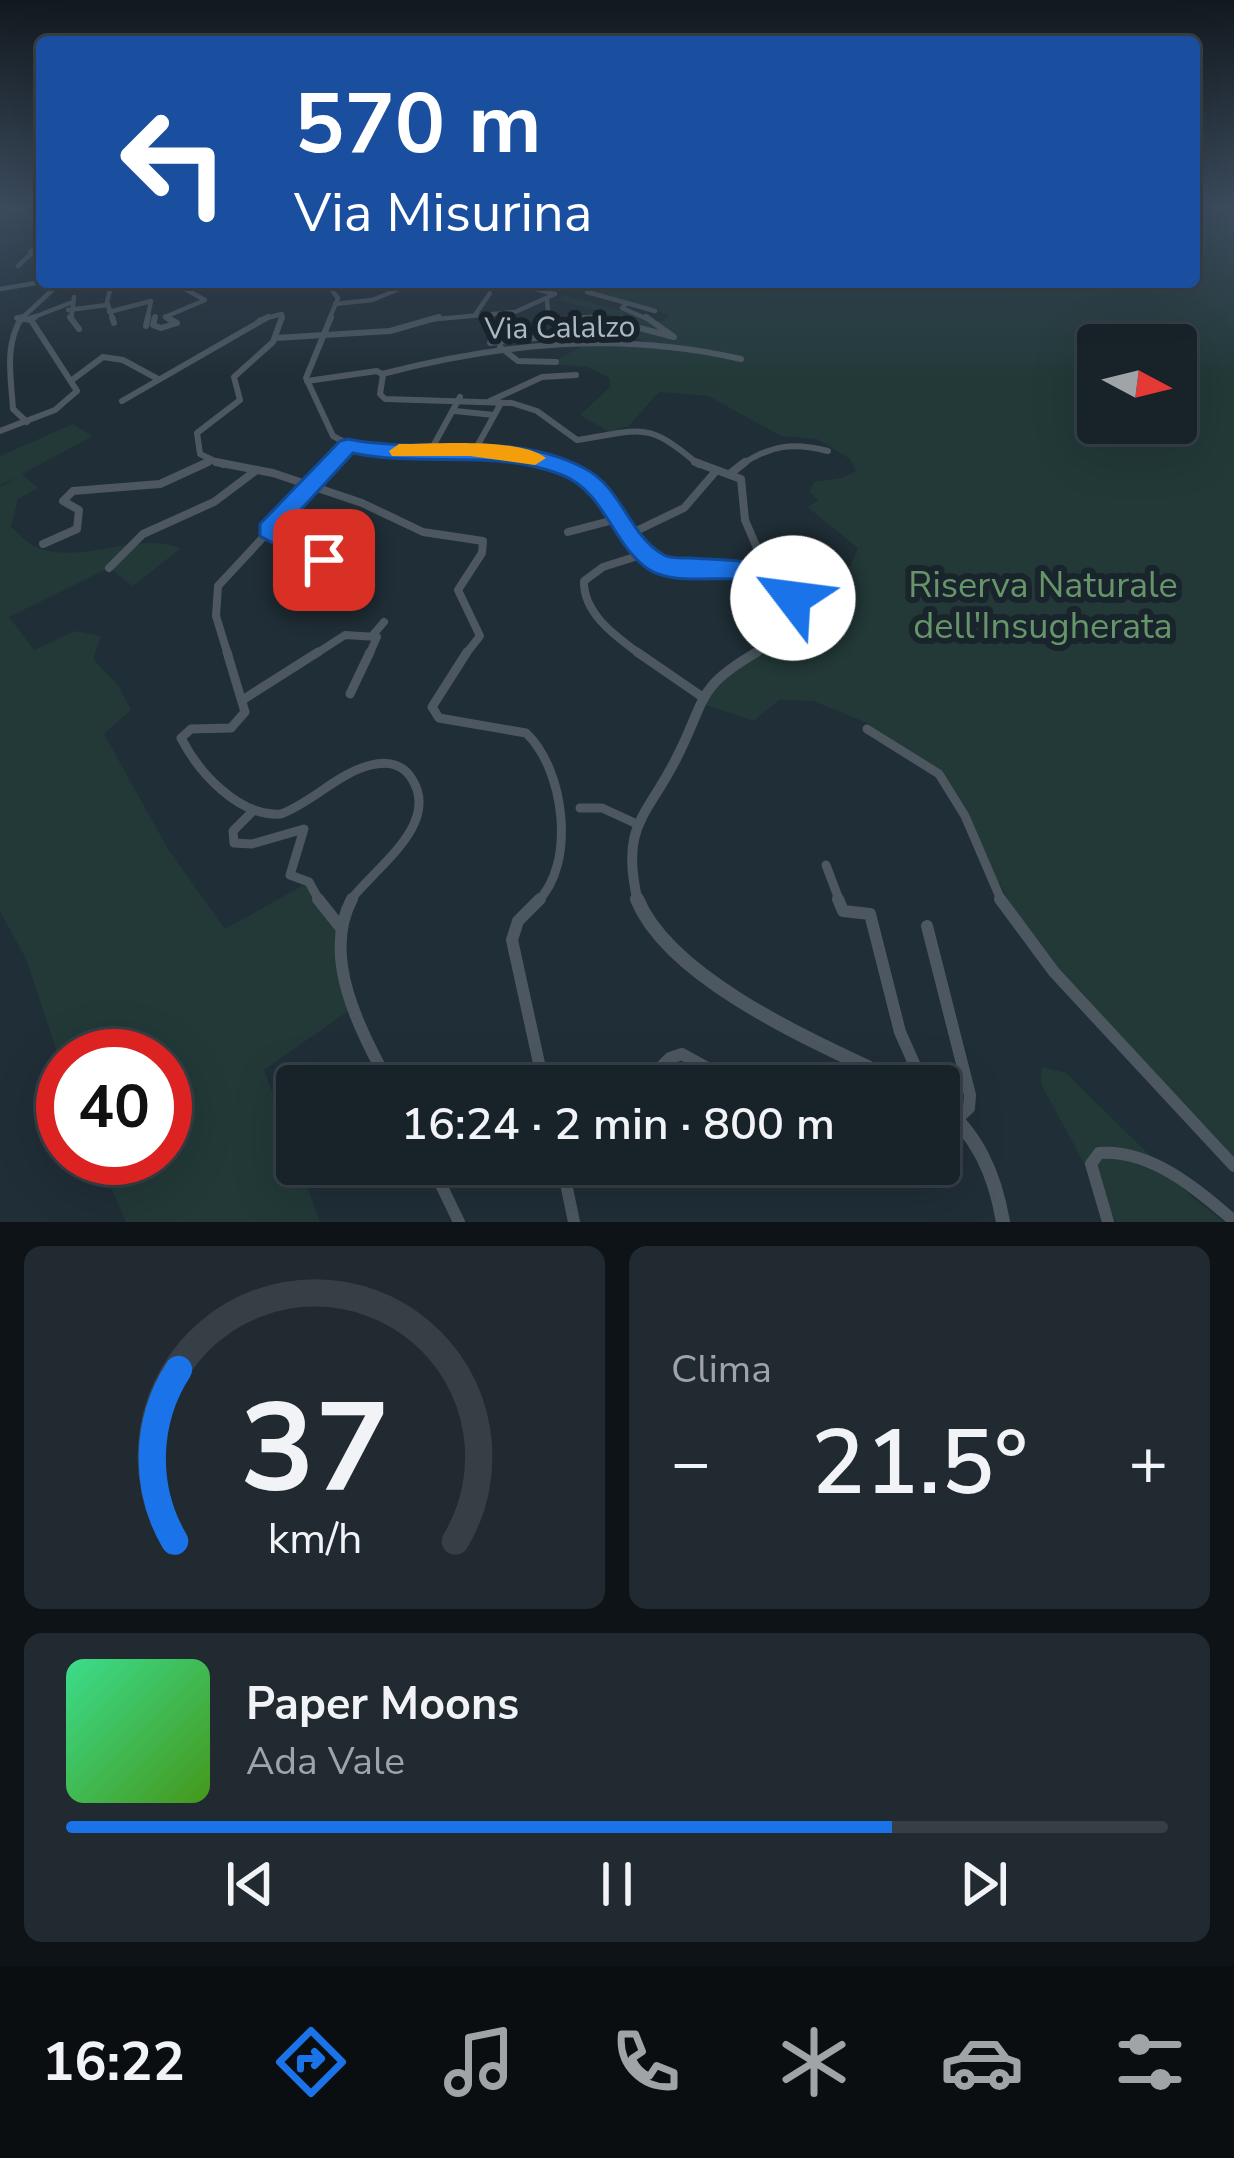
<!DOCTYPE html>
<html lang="it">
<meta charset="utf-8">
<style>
:root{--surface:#182229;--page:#212a31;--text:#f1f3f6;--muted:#9fa4a8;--line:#363f46;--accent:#1a73e8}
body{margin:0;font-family:"Nunito Sans",sans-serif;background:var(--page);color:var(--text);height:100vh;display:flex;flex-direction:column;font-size:45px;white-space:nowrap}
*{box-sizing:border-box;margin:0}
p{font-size:39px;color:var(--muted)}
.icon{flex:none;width:66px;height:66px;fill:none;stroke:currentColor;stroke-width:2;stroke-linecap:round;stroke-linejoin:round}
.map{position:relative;height:1222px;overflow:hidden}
.sheet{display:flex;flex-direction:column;gap:24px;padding:24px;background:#0d1317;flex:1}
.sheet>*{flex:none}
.banner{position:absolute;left:36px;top:36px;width:1164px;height:252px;border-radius:12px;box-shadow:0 12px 48px #0002,0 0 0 3px var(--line);background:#1a4fa0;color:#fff;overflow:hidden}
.needle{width:78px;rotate:97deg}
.controls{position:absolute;left:1077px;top:324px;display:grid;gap:24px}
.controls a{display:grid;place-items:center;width:120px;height:120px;border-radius:12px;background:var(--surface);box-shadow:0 12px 48px #0002,0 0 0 3px var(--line);font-size:60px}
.speed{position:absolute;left:36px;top:1029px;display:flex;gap:24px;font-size:60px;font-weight:700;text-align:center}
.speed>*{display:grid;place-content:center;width:156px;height:156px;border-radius:50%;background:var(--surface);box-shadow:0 12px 48px #0002,0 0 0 3px var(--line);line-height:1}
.speed .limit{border:18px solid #d22;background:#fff;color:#111}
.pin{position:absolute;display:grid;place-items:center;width:102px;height:102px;color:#fff;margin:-51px;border-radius:24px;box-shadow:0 6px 18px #0006}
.me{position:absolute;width:132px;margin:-66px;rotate:300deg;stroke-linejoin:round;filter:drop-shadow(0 0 9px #0008)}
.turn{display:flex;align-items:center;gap:42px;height:252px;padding:0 60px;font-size:54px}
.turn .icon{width:156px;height:156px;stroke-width:2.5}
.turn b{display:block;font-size:84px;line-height:102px}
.big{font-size:90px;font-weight:600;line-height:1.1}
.sheet .tile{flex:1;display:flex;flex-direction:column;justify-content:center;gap:18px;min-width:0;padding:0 42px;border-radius:18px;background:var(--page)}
.sheet .dial{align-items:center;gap:0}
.dial svg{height:312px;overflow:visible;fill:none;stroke:var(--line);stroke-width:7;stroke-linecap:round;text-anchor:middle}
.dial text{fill:var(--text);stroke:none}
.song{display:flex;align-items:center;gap:36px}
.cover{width:144px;height:144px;border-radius:18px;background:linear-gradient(135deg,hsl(150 70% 55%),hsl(100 70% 35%))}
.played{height:12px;border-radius:6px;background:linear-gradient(90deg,var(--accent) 75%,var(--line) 75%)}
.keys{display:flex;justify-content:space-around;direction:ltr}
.heat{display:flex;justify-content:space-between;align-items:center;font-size:66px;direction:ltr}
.sheet .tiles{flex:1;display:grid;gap:24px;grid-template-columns:1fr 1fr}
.tile:last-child{grid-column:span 2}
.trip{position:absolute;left:276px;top:1065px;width:684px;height:120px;border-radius:12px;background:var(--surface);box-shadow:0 12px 48px #0002,0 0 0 3px var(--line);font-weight:600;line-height:120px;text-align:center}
.menu{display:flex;height:192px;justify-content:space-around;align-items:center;background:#0a0e10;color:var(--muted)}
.menu .icon{width:84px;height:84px}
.menu .on{color:var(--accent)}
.menu b{font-size:54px;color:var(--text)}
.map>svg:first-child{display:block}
</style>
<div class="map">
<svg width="1234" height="1222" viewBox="0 0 1234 1222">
<rect width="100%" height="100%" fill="#202e37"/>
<g fill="#223938" fill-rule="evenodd">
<path d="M1194 207H1234V1167L1034 947 937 769 867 723 813 701 779 700 754 721 703 704 710 690 803 623 840 588 858 548 807 507 818 501 809 491 814 482 842 478 856 471 850 459 817 439 781 436 708 396 659 392 629 426 609 432 580 415 610 387V378L588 367 548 364 583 346 679 348 645 342 615 325 626 319 559 300 563 295 662 322 670 315 556 282H1194ZM1098 345H1176V423H1098Z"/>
<path d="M73 424 93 436 22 474 38 488 18 499 11 527C19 534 30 546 41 549 88 563 135 531 181 548L133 586 109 568 9 617 34 650 75 631 101 636 93 659 118 685 131 710 104 734 168 849 225 929 309 882 341 928 354 1007 264 1070 320 1222H126L98 1158H165V1056H63V1070L26 959 0 911V487L18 477 0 485V456Z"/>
<polygon points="1042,1067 1066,1073 1192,1197 1224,1222 1116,1222 1041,1084"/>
</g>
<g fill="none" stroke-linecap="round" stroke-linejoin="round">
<g stroke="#4c5760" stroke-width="4.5">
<polyline points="42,244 30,252 42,254"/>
<polyline points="18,266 32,253"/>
<polyline points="112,282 107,302 113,320"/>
<polyline points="459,282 481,282"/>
<polyline points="379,286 388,282"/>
<polyline points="0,289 42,282"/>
<polyline points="587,292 627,303 622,308 650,320"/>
<polyline points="547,300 549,320"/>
<polyline points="627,303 655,311"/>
<polyline points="335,304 372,300 417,282"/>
<polyline points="68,310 107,305"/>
<polyline points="109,312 151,301 147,320"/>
<polyline points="475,315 490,293"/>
<polyline points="17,318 29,320"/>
<polyline points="29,319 70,303"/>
<polyline points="20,320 61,282"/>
<polyline points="71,320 74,297"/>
<polyline points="170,320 165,317 205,300 172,282"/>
<polyline points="259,320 282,314 282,320"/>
<polyline points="426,320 515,312 555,294 507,282"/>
<polyline points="565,320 608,320"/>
</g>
<g stroke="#4c5760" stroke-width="6">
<path d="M22 317C4 345 11 377 13 409L27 422"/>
<polyline points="70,317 79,329"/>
<polyline points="112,317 114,323"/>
<polyline points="155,317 153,325 161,328 177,323 166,317"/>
<polyline points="549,317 549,321 598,317 674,337 646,317"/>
<polyline points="29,319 35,317"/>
<polyline points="146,326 148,317"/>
<polyline points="512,336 514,329 519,338"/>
<polyline points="275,338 390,331 439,317"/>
<polyline points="490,343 544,337"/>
<polyline points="500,347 518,361 556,362"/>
<path d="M382 374C502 343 619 331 741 359"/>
<polyline points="72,380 103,357 123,360 158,379"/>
<path d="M307 381 377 371 383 375 380 394 385 399 512 403 537 411 577 440C643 430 646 420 699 465"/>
<polyline points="122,401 268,317"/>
<polyline points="490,401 542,377 576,375"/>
<polyline points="455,411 494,415"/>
<polyline points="0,431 55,410 77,391 31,320 17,318"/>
<polyline points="431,450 460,397"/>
<polyline points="475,450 501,403"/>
<polyline points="202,465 209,462"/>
<polyline points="223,465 200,454 197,433 240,400 234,377 273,342 282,317"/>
<polyline points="330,465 348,446"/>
<path d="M741 465C770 445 794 442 828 451"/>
</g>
<g stroke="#4c5760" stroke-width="8">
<polyline points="216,462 273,473 362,503 423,532 483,541 482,553 458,590 480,636 465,655"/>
<polyline points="695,462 741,479 745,520 769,576"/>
<polyline points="731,473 745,462"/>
<polyline points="268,530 328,563 345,596 366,597"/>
<polyline points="568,532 621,518"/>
<polyline points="630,534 684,508 716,471"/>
<polyline points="43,544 77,529 79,510 63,501 73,491 160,484 208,462"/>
<polyline points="109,568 143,534 214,502 254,472"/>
<polyline points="372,636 384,622"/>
<polyline points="228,655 216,616 218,586 333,462"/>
<polyline points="314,655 345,635 377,637 369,655"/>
<path d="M641 655C617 637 583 614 584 581L603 567 644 554"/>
</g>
<g stroke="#4c5760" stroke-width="9">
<path d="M227 652 245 712 231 728 191 729 181 738C199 773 239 817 281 814 313 802 338 773 371 765 387 761 403 764 412 779 441 825 374 868 349 902"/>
<path d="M467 652 432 707 439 718 526 733C564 768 577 864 537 902"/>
<polyline points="637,652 701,696"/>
<polyline points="350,694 370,652"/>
<polyline points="244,699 318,652"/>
<polyline points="867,729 939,774 965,816 1002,902"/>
<polyline points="580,808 602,808 637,824"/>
<polyline points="253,811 233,831 234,843 252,844 304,829 290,875 309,882 320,902"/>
<polyline points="826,865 840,902"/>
</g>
<g stroke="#4c5760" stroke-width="12">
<polyline points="318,899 341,928"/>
<path d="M352 899C320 958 362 1033 390 1086"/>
<polyline points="540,899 518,921 512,940 544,1086"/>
<polyline points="838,899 843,911 870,914 900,1032 924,1086"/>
<polyline points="1000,899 1054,972 1234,1166"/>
<polyline points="927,926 970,1095 969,1108 958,1118"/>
<polyline points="642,1086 670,1058 682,1054 740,1086"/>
<polyline points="858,1086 863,1064"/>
<polyline points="431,1164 459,1222"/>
<polyline points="562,1164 574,1222"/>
<polyline points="877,1164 909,1180 911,1164"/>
<path d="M1108 1222 1091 1164 1099 1153C1151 1149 1197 1189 1234 1221"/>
</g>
<polyline stroke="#4c5760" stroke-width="4.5" points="325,282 338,298 329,320"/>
<polyline stroke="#4c5760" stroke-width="6" points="331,317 306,378 333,436 361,451 479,451 561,465"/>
<path stroke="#4c5760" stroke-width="9" d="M552 462C614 483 612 541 657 563 708 588 767 541 796 610L782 634 752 655"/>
<path stroke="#4c5760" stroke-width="10" d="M638 902C619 822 649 816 679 753 707 696 697 687 757 652"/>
<g stroke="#4c5760" stroke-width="14">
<path d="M637 899C671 983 828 1048 908 1086"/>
<path d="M939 1103C977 1134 995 1174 1003 1222"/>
</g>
</g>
<linearGradient id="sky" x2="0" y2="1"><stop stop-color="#12191e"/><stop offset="0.55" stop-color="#3c4c5e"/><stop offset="1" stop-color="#3c4c5e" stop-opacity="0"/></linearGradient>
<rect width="1234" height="378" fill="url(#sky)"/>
<path fill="#1a73e8" stroke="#114b97" stroke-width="3" d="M348 439C425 455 511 429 584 468 622 487 629 536 664 555 672 559 683 558 691 558 734 561 781 557 807 598L793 608C775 603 768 584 748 580 719 575 673 586 648 569 612 544 605 492 562 475 493 448 423 468 353 453L284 528 333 553 337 560 333 566H315L260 536V524L340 441Z"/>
<path fill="#f59e0b" d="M399 444C435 444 519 437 546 458L535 465 470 456H392L389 451Z"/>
<g text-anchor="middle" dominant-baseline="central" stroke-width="12" stroke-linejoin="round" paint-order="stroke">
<g font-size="30" fill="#aebac5" stroke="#19242c">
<text transform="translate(560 328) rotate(-1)">Via Calalzo</text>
</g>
<g font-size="36" fill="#669569" stroke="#19242c">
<text x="1043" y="585">Riserva Naturale<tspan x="1043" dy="41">dell'Insugherata</tspan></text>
</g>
</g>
</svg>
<div class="controls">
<a><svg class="needle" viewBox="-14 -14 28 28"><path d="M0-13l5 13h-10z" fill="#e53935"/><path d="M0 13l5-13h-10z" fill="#9fa4a8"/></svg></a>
</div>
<div class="speed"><div class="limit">40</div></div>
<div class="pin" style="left:324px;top:560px;background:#d93025"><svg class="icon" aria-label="arrive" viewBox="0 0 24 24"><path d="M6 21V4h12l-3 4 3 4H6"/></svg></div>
<svg class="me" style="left:793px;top:598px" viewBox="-20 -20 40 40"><circle r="19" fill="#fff"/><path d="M0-13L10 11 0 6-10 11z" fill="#1a73e8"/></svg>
<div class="trip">16:24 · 2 min · 800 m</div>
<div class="banner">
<div class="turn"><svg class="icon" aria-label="left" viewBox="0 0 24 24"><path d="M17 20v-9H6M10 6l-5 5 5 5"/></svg><div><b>570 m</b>Via Misurina</div></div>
</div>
</div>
<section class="sheet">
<div class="tiles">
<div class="tile dial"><svg viewBox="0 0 100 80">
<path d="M14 69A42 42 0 1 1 86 69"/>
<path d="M14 69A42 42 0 0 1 15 25" stroke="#1a73e8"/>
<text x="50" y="56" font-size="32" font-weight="700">37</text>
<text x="50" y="72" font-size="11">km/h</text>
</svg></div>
<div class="tile"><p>Clima</p>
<div class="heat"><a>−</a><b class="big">21.5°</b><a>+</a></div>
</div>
<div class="tile">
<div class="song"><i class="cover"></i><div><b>Paper Moons</b><p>Ada Vale</p></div></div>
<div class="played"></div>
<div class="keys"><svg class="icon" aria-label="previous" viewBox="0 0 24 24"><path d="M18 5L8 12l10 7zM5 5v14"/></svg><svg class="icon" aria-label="pause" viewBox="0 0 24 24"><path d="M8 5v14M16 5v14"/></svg><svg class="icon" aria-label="next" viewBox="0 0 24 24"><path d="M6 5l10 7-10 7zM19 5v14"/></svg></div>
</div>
</div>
</section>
<nav class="menu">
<b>16:22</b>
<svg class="icon on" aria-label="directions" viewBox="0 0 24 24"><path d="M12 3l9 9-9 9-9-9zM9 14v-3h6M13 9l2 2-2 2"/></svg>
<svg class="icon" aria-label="music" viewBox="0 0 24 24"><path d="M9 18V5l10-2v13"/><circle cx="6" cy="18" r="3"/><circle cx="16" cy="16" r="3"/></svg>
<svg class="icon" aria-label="phone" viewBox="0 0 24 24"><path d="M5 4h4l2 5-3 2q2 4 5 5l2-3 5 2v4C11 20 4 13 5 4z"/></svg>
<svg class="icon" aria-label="climate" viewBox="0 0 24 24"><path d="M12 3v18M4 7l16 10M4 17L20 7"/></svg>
<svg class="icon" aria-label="car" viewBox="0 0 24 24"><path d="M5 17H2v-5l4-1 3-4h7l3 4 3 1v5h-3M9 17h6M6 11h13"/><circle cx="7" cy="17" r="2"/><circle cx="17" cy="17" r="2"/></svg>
<svg class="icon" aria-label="filters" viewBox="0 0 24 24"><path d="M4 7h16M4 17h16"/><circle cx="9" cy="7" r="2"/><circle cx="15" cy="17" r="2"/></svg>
</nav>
